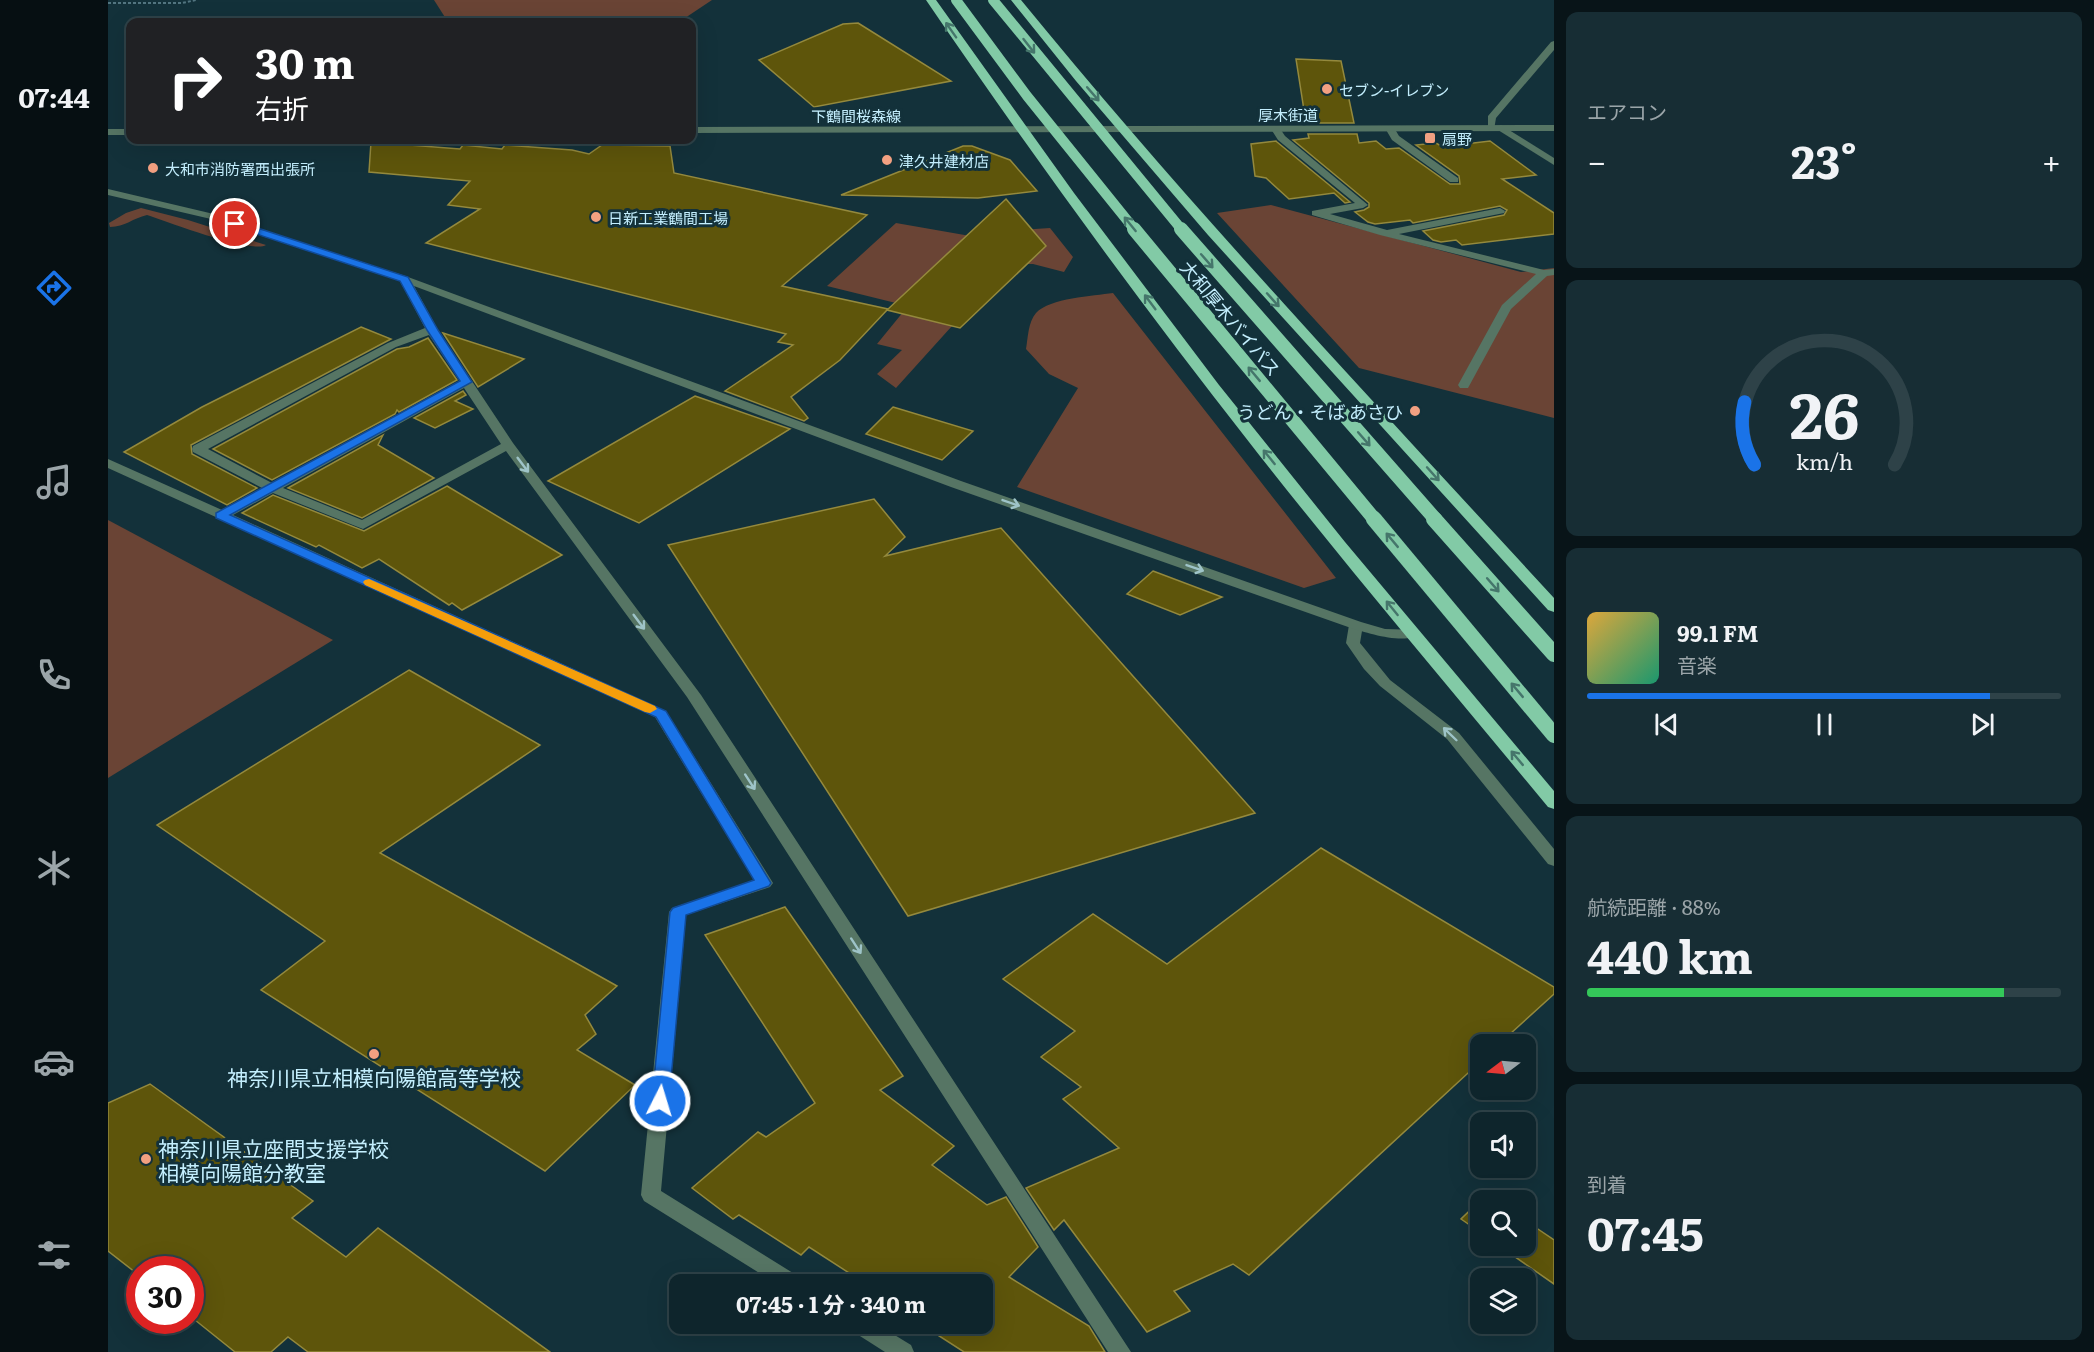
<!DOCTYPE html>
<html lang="ja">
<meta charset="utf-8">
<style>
:root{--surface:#0e252c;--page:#172d34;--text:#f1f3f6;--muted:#9ba5a9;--line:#2e4248;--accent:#1a73e8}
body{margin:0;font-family:Literata,"Noto Sans JP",serif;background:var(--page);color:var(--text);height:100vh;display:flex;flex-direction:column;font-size:22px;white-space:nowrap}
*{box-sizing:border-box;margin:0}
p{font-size:20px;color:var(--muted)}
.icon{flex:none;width:33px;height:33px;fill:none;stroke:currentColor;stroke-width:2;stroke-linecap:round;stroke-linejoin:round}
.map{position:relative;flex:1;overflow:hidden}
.details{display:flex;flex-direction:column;gap:12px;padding:12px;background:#081418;width:540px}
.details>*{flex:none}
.banner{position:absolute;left:18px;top:18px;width:570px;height:126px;border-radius:12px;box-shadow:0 6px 24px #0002,0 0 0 2px var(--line);background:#202124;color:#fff;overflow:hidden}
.needle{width:39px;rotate:254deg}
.fabs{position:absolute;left:1362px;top:1034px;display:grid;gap:12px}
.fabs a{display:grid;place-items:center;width:66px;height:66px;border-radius:12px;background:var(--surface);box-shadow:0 6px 24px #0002,0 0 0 2px var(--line);font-size:30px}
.speed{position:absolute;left:18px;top:1256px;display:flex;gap:12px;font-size:30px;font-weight:700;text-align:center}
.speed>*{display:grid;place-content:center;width:78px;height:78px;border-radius:50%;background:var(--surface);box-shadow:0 6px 24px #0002,0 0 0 2px var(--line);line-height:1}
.speed .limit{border:9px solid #d22;background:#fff;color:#111}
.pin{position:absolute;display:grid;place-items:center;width:51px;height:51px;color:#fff;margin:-26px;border:3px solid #fff;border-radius:50%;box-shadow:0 2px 6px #0007}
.me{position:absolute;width:66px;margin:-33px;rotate:5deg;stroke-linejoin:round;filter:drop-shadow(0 0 4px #0008)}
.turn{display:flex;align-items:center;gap:21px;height:126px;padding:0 30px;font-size:27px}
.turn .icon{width:78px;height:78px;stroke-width:2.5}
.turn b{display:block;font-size:42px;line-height:51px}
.big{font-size:45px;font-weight:700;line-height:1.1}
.details .card{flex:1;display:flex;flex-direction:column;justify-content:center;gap:9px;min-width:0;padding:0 21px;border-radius:12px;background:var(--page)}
.details .dial{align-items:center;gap:0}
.dial svg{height:156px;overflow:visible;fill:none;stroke:var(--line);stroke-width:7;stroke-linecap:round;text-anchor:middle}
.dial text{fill:var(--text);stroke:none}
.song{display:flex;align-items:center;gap:18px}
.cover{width:72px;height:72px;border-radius:9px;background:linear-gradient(135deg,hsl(40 70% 55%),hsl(160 70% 35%))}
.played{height:6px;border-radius:3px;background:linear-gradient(90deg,var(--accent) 85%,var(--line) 85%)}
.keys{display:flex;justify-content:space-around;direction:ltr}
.heat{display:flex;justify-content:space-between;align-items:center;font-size:33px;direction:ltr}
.charge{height:9px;border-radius:4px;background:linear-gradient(90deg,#34c759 88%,var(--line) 0)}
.trip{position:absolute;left:561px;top:1274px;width:324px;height:60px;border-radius:12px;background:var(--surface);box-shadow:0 6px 24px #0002,0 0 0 2px var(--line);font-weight:700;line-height:60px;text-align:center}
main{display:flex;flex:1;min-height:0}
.menu{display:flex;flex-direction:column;width:108px;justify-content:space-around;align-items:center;background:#060f12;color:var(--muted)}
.menu .icon{width:42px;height:42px}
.menu .on{color:var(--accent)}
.menu b{font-size:27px;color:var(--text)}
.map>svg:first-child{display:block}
</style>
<main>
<nav class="menu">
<b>07:44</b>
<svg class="icon on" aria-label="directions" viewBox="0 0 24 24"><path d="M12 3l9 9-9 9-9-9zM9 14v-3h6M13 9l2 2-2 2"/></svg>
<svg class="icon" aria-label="music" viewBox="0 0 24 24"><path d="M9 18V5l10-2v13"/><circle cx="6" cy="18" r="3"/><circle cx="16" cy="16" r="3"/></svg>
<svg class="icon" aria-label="phone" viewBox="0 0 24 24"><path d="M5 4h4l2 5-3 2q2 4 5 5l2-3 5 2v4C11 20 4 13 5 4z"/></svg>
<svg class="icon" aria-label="climate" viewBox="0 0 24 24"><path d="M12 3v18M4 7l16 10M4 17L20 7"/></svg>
<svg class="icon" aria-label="car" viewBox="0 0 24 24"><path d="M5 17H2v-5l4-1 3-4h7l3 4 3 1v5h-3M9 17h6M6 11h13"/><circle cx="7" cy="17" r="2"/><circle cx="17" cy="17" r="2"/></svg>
<svg class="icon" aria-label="filters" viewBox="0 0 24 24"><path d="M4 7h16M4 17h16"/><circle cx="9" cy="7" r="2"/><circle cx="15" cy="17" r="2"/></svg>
</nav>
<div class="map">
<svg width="1446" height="1352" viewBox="0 0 1446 1352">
<rect width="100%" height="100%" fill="#13313a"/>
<g fill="#6a4435">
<polygon points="326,0 604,0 571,22 340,22"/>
<polygon points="1163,205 1413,272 1446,268 1446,418 1251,368 1109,213"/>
<path d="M33 208 80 220 158 245C144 254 60 222 39 215 25 218 17 227 2 227L1 223 18 213Z"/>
<polygon points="788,223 868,237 884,232 942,228 965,257 956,272 925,264 900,264 788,388 769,374 794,350 769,344 800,306 719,286"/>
<path d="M1005 293 1228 578 1196 588 909 487 970 388 941 374 918 349C920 338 920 322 928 313 942 298 985 296 1005 293Z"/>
<polygon points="0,520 225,640 0,778"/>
</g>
<g fill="#5e550b" stroke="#94893d" stroke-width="1.5">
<polygon points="750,23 843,81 706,107 651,60 735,24"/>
<polygon points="1188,59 1233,61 1246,123 1198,123"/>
<polygon points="1200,134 1249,134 1251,143 1268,141 1278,149 1291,148 1342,184 1352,184 1351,176 1308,145 1328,143 1333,146 1349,145 1382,141 1428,175 1394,179 1446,213 1446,234 1354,245 1348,240 1333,242 1325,240 1315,231 1396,215 1399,210 1392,206 1305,223 1302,220 1267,224 1260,222 1247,212 1256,210 1261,207 1261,203 1185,140 1201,138"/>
<polygon points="1168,141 1169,142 1242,202 1237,203 1226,193 1181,199 1158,178 1147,176 1143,144"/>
<polygon points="263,142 352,149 355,145 394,149 397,145 464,150 481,154 494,145 562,146 566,173 759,215 674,286 780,309 732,360 683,397 700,418 696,421 617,391 685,345 670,342 678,334 318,243 372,209 340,205 362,181 261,172"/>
<polygon points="855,146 864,146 902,160 929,191 870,198 733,195"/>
<polygon points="898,199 938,246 852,328 779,310"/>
<polygon points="253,327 283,339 83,445 84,454 149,488 119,505 16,452 94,407"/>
<polygon points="335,333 416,359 370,387"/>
<polygon points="320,338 349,380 291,412 289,410 287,414 164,480 105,449 289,349 301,347"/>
<polygon points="355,391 358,395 347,401 365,409 327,428 306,418"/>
<polygon points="587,396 682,429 531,523 440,481"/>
<polygon points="785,407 865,431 834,460 758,434"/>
<polygon points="275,435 270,445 326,478 254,518 180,488"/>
<polygon points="339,486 454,555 354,610 344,603 341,605 271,559 254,568 211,545 208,547 134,513 165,495 256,531"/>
<polygon points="766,499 797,537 777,556 893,528 1147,813 800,916 560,545"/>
<polygon points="1045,571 1114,597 1072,615 1019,594"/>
<polygon points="301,670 432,745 272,853 509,986 477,1015 488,1034 469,1050 527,1085 437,1171 153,990 217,941 49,825"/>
<polygon points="1213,848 1446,987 1446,994 1391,1044 1372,1044 1372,1062 1141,1275 1125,1264 1066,1291 1082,1311 1039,1332 956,1220 946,1230 918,1188 1011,1148 955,1099 973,1087 933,1057 967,1031 895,979 985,914 1059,964"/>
<polygon points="677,907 795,1076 772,1090 846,1146 824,1165 879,1205 898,1197 930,1247 901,1277 981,1326 997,1352 856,1352 811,1323 874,1323 874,1284 753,1284 755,1282 701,1247 693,1255 631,1215 625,1219 584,1188 650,1132 658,1137 707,1103 597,935"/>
<polygon points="42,1084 205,1201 184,1218 238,1257 270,1228 442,1352 200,1352 180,1337 163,1352 127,1352 82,1316 82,1269 32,1269 32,1276 0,1251 0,1103"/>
<polygon points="1379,1194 1388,1200 1372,1200 1372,1232 1353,1219"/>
<polygon points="1418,1221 1446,1240 1446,1284 1390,1245 1418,1245"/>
</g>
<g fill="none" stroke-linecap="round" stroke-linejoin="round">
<polyline stroke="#527580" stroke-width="2" stroke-dasharray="3 2" stroke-linecap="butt" points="0,3 74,3 88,0"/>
<polygon fill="#567564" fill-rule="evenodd" points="1248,621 1255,625 1252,643 1282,680 1351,733 1446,849 1446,866 1440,864 1339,739 1272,686 1256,669 1238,643 1241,625"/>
<g fill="#567564" fill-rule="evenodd">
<polygon points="1446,41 1446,50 1388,118 1386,130 1380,130 1380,116 1443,42"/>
<polygon points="1393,125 1446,158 1446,165 1390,130 1388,128"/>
<polygon points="1279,126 1285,126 1291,136 1350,178 1350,182 1342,182 1284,140 1277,128"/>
<polygon points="1165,127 1171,127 1177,136 1260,205 1255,208 1222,214 1279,230 1392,208 1397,211 1396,213 1291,234 1436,270 1446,269 1446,275 1439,276 1403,309 1360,388 1352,388 1350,385 1394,305 1428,274 1272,235 1204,215 1204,211 1247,203 1170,140 1163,129"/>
<path d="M0 189 110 215 300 277 853 481 1253 622 1277 629 1310 630 1312 633C1300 646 1259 633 1243 628L843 487 306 286 330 330 405 443 593 695 1023 1352H1000L579 697 398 451 255 529 165 493 125 515 558 711 665 883 662 887 578 915 553 1191 693 1278 696 1284H669L536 1201 533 1195 561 912 564 908 646 880 547 717 0 468V459L114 510 154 488 85 452 84 449 85 446 280 343 317 328 292 281 103 219 0 195ZM321 335 352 381 164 483 100 449 288 347ZM356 388 393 444 254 520 175 488Z"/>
<polygon points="738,1323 767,1323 803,1345 806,1352 777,1352 741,1329"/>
</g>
<g fill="#567564" fill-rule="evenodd">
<polygon points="1446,125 1446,131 584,133 584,127"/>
<rect x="0" y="129" width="22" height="6"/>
</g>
<g fill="#82caa6" fill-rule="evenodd">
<path d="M818 0H828L966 193 1111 385 1237 542 1446 791V809L1440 807C1340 686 1238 566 1141 442 1029 299 921 151 818 0Z"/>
<path d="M903 0H913C1082 207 1265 401 1446 598V612L1440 610 1100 235 968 81Z"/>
</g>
<g stroke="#82caa6" stroke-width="10">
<polyline points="848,0 919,96 1027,230"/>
<polyline points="885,0 1074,230"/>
</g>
<g stroke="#82caa6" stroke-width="14">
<polyline points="1026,229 1267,520"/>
<polyline points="1073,229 1328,520"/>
</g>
<g stroke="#82caa6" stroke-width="16">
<polyline points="1266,519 1446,735"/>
<polyline points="1326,519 1446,654"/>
</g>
</g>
<defs><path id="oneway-shaft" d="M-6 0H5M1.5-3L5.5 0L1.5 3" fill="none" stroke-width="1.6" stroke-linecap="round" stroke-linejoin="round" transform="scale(1.5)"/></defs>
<g stroke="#45766b">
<use href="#oneway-shaft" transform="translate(843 30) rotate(-125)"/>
<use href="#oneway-shaft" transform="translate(921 46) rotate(52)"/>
<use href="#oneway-shaft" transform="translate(985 94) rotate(49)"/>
<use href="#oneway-shaft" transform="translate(1022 224) rotate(-129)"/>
<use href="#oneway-shaft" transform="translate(1099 261) rotate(49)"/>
<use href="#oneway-shaft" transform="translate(1165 300) rotate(48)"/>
<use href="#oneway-shaft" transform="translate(1042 302) rotate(-127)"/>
<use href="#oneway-shaft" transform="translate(1146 374) rotate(-130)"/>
<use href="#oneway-shaft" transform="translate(1256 439) rotate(49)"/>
<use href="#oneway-shaft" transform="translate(1161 457) rotate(-129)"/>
<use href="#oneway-shaft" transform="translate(1325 474) rotate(48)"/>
<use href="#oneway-shaft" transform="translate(1284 540) rotate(-130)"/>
<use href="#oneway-shaft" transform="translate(1385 585) rotate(49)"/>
<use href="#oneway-shaft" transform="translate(1284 608) rotate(-129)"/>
<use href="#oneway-shaft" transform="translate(1409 690) rotate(-130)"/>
<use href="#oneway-shaft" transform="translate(1409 758) rotate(-130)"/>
</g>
<g stroke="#9ec4c8">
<use href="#oneway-shaft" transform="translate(415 465) rotate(53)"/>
<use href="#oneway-shaft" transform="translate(903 503) rotate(19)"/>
<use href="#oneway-shaft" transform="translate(1087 568) rotate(19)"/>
<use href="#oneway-shaft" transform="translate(531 622) rotate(53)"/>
<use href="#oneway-shaft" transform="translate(1342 734) rotate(-136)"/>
<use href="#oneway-shaft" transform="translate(642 782) rotate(57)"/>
<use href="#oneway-shaft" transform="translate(748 946) rotate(57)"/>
</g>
<polygon fill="#1a73e8" stroke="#114b97" stroke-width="1.5" points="124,222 131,222 300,277 330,330 364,382 122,515 558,711 663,883 661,886 578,915 561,1101 559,1106 552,1108 546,1106 544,1101 562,912 565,908 646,880 548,717 108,518 108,513 352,381 319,330 292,281 124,226"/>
<polygon fill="#f59e0b" points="261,579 547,706 549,709 542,713 537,712 257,585 255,582 257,580"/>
<g fill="#f2a081" stroke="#13313a" stroke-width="2">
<circle cx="1219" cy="89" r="6"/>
<rect x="1316" y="132" width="12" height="12" rx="3"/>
<circle cx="779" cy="160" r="6"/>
<circle cx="45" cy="168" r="6"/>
<circle cx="488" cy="217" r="6"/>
<circle cx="1307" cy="411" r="6"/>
<circle cx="266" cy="1054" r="6"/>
<circle cx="38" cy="1159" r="6"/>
</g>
<g text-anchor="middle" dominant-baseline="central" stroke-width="6" stroke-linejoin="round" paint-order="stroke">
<g font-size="15" fill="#c4effe" stroke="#13313a" text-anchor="start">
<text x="1231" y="89">セブン-イレブン</text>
<text x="1334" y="138">扇野</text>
<text x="791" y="160">津久井建材店</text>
<text x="57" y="168">大和市消防署西出張所</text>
<text x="500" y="217">日新工業鶴間工場</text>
</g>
<g font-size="15" fill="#c4effe" stroke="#13313a">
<text x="1180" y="114">厚木街道</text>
<text x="748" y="115">下鶴間桜森線</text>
</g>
<g font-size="18" fill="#c4effe" stroke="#13313a">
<text transform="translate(1123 318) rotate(50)">大和厚木バイパス</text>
</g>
<g font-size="18" fill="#c4effe" stroke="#13313a" text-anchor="end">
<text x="1295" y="411">うどん・そば あさひ</text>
</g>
<g font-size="21" fill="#c4effe" stroke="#13313a">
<text x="266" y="1076">神奈川県立相模向陽館高等学校</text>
<text x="50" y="1147" text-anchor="start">神奈川県立座間支援学校<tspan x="50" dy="24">相模向陽館分教室</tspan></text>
</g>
</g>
</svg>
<div class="fabs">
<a><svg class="needle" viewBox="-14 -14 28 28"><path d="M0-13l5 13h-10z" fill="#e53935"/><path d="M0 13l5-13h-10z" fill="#9ba5a9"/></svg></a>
<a><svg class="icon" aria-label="sound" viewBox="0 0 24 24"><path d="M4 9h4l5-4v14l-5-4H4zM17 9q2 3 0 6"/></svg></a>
<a><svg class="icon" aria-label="search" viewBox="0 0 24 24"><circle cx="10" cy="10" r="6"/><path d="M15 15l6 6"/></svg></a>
<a><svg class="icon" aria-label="layers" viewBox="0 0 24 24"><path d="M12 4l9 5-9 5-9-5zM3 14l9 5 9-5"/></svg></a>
</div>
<div class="speed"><div class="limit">30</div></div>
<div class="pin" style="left:127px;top:224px;background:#d93025"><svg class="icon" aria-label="arrive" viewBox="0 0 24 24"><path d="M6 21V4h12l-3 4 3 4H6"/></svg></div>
<svg class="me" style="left:552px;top:1101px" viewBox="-20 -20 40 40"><circle r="17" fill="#1a73e8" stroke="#fff" stroke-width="3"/><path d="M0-11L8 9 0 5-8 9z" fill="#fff"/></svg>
<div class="trip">07:45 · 1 分 · 340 m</div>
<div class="banner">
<div class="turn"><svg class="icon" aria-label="right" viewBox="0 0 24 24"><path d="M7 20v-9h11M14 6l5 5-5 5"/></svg><div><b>30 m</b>右折</div></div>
</div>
</div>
<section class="details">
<div class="card"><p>エアコン</p>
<div class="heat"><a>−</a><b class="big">23°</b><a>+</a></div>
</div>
<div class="card dial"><svg viewBox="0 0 100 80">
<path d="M14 69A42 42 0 1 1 86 69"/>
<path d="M14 69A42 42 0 0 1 9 37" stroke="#1a73e8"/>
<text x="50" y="56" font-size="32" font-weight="700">26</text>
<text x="50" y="72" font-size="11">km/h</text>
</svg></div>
<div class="card">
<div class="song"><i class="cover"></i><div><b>99.1 FM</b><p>音楽</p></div></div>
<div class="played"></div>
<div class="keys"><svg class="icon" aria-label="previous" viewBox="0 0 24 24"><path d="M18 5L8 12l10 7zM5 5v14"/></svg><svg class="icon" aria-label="pause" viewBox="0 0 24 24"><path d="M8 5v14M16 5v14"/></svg><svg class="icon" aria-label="next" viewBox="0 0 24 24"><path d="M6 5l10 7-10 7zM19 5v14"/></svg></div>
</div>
<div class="card"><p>航続距離 · 88%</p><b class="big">440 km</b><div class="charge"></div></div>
<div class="card"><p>到着</p><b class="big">07:45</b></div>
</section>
</main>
